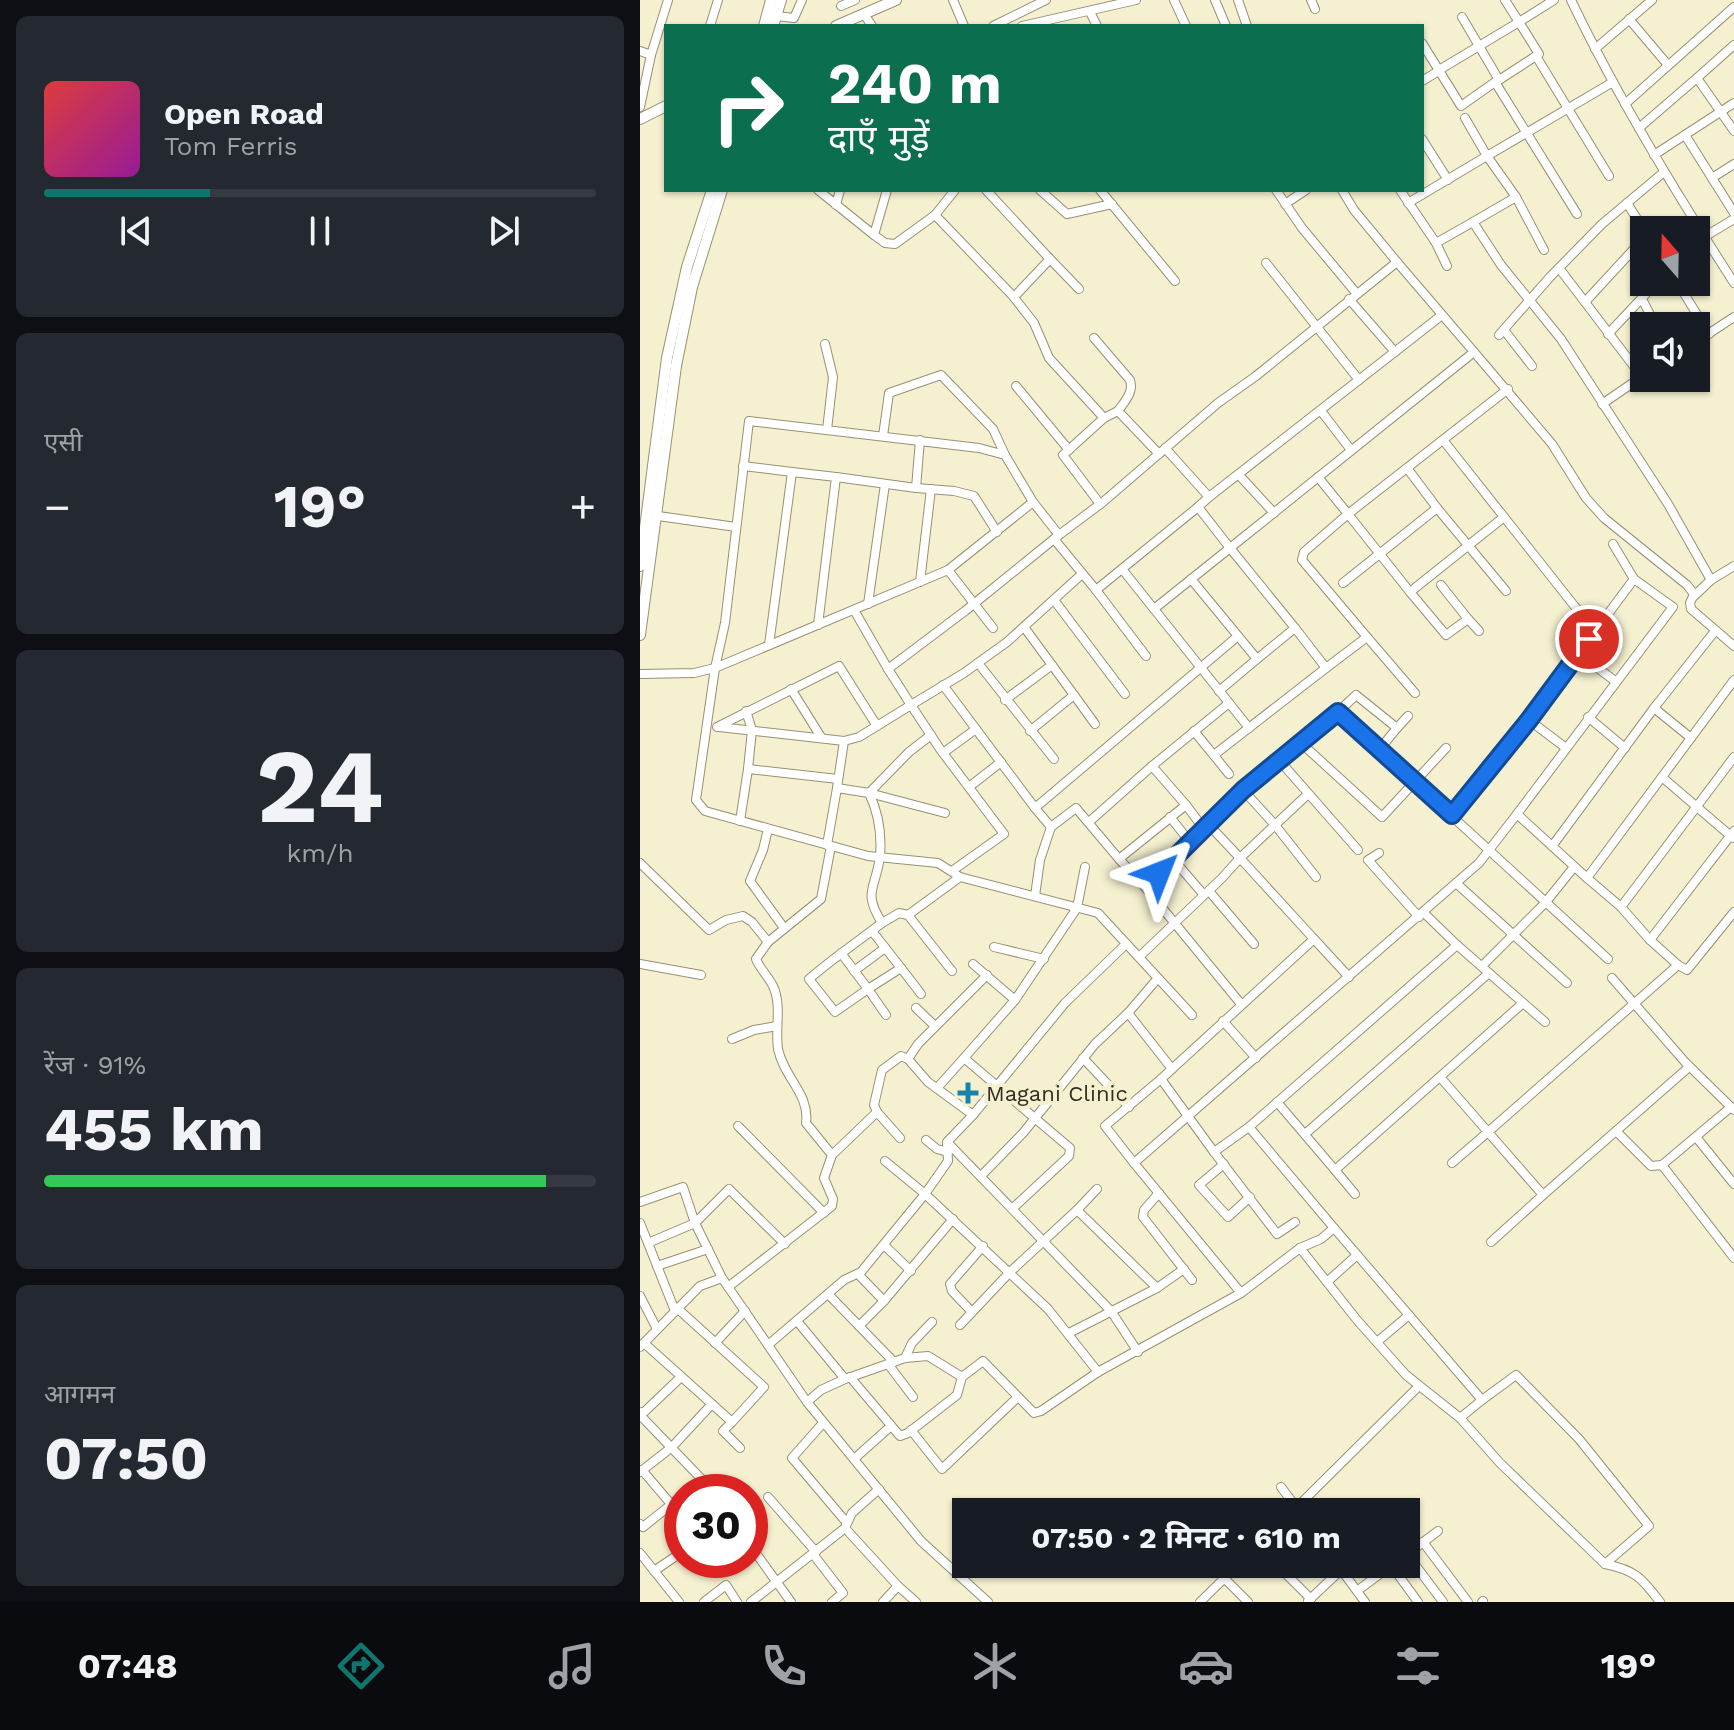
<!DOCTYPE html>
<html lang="hi">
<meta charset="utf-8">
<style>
:root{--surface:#171b24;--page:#242831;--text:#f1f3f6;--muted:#9ea1a6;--line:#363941;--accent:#0f766e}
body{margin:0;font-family:"Work Sans","Noto Sans Devanagari",sans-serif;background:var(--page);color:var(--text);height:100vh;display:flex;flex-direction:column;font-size:30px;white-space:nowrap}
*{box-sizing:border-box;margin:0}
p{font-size:26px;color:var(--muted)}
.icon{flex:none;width:44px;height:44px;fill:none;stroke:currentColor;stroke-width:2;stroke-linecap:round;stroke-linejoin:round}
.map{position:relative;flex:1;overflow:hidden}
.details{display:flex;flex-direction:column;gap:16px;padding:16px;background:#0d0f14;width:640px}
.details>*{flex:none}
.guide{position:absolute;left:24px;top:24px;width:760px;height:168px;border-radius:0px;box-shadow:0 2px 6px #0004;background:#0b6e4f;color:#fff;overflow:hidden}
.needle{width:52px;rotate:340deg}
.controls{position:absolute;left:990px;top:216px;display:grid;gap:16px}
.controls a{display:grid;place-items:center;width:80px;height:80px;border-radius:0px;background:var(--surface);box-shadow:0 2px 6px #0004;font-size:40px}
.speed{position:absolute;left:24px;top:1474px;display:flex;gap:16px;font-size:40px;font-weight:700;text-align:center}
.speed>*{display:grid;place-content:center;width:104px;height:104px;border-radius:50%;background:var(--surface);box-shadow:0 2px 6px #0004;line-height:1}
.speed .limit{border:12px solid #d22;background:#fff;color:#111}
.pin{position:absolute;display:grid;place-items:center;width:68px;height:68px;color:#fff;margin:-34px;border:4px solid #fff;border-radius:50%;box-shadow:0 2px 8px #0007}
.me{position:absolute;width:88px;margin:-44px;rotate:45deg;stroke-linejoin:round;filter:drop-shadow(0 0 6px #0008)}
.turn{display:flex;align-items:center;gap:28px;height:168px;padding:0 32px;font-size:36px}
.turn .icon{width:104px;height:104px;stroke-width:2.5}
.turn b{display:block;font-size:56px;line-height:68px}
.big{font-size:60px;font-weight:700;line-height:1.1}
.details .tile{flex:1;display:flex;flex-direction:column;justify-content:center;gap:12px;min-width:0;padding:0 28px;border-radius:12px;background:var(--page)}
.details .dial{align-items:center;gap:0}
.dial b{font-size:104px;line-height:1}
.song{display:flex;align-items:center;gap:24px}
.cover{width:96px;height:96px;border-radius:12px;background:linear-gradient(135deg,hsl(0 70% 55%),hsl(300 70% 35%))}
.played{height:8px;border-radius:4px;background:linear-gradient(90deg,var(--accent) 30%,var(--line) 30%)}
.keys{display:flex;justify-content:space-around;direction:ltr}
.heat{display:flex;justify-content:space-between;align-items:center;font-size:44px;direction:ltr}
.charge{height:12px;border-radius:6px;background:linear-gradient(90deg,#34c759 91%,var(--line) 0)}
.trip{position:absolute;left:312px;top:1498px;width:468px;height:80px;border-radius:0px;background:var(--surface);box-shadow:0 2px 6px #0004;font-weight:700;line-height:80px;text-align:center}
.tabs{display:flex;height:128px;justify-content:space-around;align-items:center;background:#090b0e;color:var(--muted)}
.tabs .icon{width:56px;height:56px}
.tabs .selected{color:var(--accent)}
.tabs b{font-size:36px;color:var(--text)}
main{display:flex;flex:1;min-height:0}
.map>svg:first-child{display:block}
</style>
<main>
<section class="details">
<div class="tile">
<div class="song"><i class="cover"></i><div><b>Open Road</b><p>Tom Ferris</p></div></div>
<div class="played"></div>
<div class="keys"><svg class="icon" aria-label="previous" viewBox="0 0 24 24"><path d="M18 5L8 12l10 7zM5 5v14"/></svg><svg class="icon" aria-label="pause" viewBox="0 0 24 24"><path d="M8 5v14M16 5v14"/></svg><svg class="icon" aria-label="next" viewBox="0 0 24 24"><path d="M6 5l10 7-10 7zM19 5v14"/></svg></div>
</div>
<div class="tile"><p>एसी</p>
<div class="heat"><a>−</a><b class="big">19°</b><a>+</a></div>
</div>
<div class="tile dial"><b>24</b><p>km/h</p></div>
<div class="tile"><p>रेंज · 91%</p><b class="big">455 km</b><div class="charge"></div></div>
<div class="tile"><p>आगमन</p><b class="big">07:50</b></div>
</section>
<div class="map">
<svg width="1094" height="1602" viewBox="0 0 1094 1602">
<rect width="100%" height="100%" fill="#f5f0d0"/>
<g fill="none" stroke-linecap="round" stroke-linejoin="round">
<g stroke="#969174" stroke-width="10">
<g id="minor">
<polyline points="313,0 324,26"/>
<polyline points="534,0 546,26"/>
<polyline points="575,0 586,26"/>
<polyline points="598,0 607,26"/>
<polyline points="671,0 675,9"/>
<polyline points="865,0 879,22 914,0"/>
<path d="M931 0C978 98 1035 191 1094 283"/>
<polyline points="201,6 215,0"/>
<polyline points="450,12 457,26"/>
<polyline points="224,14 232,26"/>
<polyline points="136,16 154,18 162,0"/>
<polyline points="989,19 1028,65"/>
<polyline points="70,26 78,0"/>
<polyline points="353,26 406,0"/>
<polyline points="382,26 496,0"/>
<polyline points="782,43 821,106 855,82"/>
<polyline points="955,49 1012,0"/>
<polyline points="0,51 11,55 28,0"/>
<polyline points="896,56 969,176"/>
<polyline points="1057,78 1094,45"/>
<polyline points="859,80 855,82 937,214"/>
<polyline points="782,81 797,72 799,70 879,22 899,54 859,80 822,17"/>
<polyline points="985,104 1094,7"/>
<polyline points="0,107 11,55"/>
<polyline points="999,128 1057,78 1094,131"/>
<polyline points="1045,135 1094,213"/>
<polyline points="782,139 808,180"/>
<polyline points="1014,155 1094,103"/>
<polyline points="1072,178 1094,164"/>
<polyline points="178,190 234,235 247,190"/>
<polyline points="315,190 295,215 372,295 394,323 409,358 464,418 478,411 519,454"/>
<polyline points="346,190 410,259 374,297"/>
<polyline points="400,190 427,214 472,204"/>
<polyline points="460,190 535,281"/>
<polyline points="636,190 662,228 717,294"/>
<polyline points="702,190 714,210 757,262"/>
<polyline points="760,190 796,243"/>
<polyline points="876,197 833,222 861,265 921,339 1028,504 1071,580"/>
<polyline points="768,203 847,156 825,118"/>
<polyline points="987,203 1004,230"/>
<polyline points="645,204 666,190"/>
<polyline points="196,205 200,190"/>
<polyline points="234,235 245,243 255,244 295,215"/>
<polyline points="1064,237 1094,219"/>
<polyline points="904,250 876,197 847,156 973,82"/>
<polyline points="410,259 439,289"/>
<polyline points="626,263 719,380"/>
<polyline points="807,266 796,243 833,222"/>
<polyline points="919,268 1002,377"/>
<polyline points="1037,282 1069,334"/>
<polyline points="709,299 755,352"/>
<polyline points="1002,299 1016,326"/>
<polyline points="945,302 1004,238"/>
<polyline points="864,330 892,366"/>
<polyline points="968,334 1017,282"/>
<polyline points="859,335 910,277 962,224 1024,172"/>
<path d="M454 338 490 380C494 392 485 401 478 411"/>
<polyline points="1056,342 1094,317"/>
<polyline points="185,344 193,377 187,430"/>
<polyline points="834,352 912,444 946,498 964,518 1047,585 1054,594 1050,603 1051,609 1094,646"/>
<polyline points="376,386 429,450"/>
<polyline points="868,389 708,514 770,592 864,517 936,608 959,625"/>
<polyline points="962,404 1003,376"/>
<polyline points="681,411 711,450"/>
<polyline points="243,436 249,393 301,375 353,429 365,455"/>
<polyline points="803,440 864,517"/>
<polyline points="103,466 152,472 129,645"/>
<polyline points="152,472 196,477 178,625"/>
<polyline points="599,475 634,513"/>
<polyline points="196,477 276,488 280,440"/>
<polyline points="276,488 314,491 334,496 357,532"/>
<polyline points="569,497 802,315"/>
<polyline points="460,504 423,455 464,418"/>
<polyline points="797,508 866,591"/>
<polyline points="11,515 96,527"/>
<polyline points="418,536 414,539 456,590 558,507"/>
<polyline points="482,569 514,609"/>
<polyline points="308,570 353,628"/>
<polyline points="280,582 291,489"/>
<polyline points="703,583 797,508 767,468"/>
<polyline points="456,590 506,656"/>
<polyline points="770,592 806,635 828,619 801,585"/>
<polyline points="1054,596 1071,580 1094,566"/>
<polyline points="414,600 485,694"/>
<polyline points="228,604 245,484"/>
<polyline points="214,610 248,669 325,611 414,539"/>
<polyline points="828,619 839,631"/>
<polyline points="384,627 434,695"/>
<polyline points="655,628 686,668 727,637 662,560 664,552 708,514 678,477"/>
<polyline points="598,636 617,659 655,628 590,548 514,609 609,728"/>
<polyline points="727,637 775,693"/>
<polyline points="939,654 975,681"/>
<polyline points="338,663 414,759"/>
<polyline points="75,668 308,570 393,502 419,535 463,502 578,403 616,376 757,262 834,352 590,548 558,507 569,497 525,448"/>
<polyline points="75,668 85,623 109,421 339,448 365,455 393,502"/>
<polyline points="248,669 271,705 324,673 367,642 442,574"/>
<polyline points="0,674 54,673 75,668 56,800 65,811 228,856 298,863 320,877 458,913 518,978 488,1013 532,1069"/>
<polyline points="303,685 395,808"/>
<polyline points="151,689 181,737"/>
<polyline points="579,691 617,659"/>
<polyline points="365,700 412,665"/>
<polyline points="106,711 112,730 108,769"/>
<polyline points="698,712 716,695 757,728 739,750"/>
<polyline points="948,717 985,748"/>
<polyline points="77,727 199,666 237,726"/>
<polyline points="79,727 204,741"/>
<polyline points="757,728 768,716"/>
<polyline points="390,731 434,695 455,724"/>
<polyline points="554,731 589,774"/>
<polyline points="1051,738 1014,708 1075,631"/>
<polyline points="660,742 742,817 806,748"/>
<polyline points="926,748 889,720 994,579"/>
<polyline points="303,753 336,729"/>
<polyline points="574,755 686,668"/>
<polyline points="639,760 718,850"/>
<polyline points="1022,777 1093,838"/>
<polyline points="329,787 361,762"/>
<polyline points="197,788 204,741 219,737 271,705 300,749 364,834 312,871"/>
<polyline points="668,794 635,825 676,877"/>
<polyline points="546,805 512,766 589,703"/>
<polyline points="877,814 1033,607 994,579 973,544"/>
<polyline points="812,815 889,720"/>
<polyline points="530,817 550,842"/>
<polyline points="100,821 108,769 198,779"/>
<polyline points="449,822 512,766"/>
<polyline points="411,827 395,808 598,636 551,579"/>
<polyline points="128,829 123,850 110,881 144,928"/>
<polyline points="187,845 197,788 229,793 305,813"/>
<polyline points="913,845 1014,708"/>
<polyline points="739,853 728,860 779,917"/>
<polyline points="533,859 564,895"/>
<polyline points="0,863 69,930 86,920 103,916 112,922 128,942 181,899 191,846"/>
<polyline points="947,878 981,907 1010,940 1094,831"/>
<polyline points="816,883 927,983"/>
<polyline points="505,887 479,859 546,805 564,829"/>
<polyline points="569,891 614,944"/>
<polyline points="395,896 400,860 411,827 436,808 479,859"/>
<polyline points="981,907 1094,757"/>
<path d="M268 915 259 913 242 923C222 891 236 889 240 856 242 833 239 814 229 793L269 752 291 735"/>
<polyline points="232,931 261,968 228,989 246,1015"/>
<polyline points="674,939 709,977"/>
<polyline points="1010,940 1038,965 1047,970 1094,912"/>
<polyline points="486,944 425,1003 333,1115 307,1142 471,1311 498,1352"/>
<polyline points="817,945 905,1022"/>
<polyline points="354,947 404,959"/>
<path d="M201 953 228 989 195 1012 169 979C192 959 217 942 242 923"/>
<polyline points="499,957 582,878 600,858 568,824"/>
<polyline points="0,964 61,975"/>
<polyline points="333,964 375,1000 437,908 445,867"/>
<polyline points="842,966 905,903 934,867"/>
<polyline points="261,968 281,994"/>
<polyline points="214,971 245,948"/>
<polyline points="312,971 268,915 320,877"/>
<polyline points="518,978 552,1015"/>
<polyline points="972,978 1045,1062 1094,1110"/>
<polyline points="601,1004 505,887 603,790"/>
<polyline points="276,1008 295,1026"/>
<polyline points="583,1021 616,1058"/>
<polyline points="92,1039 114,1030 137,1026"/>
<polyline points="443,1058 489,1107"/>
<polyline points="268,1059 278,1044 347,975"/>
<polyline points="800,1077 848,1132 1038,965"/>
<polyline points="298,1087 324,1058"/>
<polyline points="637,1102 695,1170 883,1003"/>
<polyline points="237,1112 234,1105 242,1070 261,1056 268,1059 288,1082 333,1115"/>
<polyline points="98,1126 184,1213"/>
<polyline points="609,1127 817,945 784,913"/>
<polyline points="976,1131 1011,1166 1022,1165 1091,1107"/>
<polyline points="665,1134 849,973"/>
<polyline points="1056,1137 1094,1184"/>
<polyline points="286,1140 297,1149 308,1152"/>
<polyline points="307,1143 308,1161 285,1194 408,1309 458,1372"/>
<polyline points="574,1152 637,1234 655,1222"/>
<polyline points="192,1155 237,1112 260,1138"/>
<polyline points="494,1163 465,1126 521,1079"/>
<polyline points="812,1163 848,1132 903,1195 851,1242"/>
<polyline points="584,1164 559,1185 588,1217 610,1197"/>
<polyline points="1022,1165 1094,1258"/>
<polyline points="695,1170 715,1194"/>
<polyline points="341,1176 383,1133 455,1044 488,1013"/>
<polyline points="519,1193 504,1210 503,1217 552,1280"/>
<polyline points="903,1195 1049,1067"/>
<polyline points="0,1202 43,1187 55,1223 89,1189 145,1244"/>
<polyline points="373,1208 429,1156 430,1148 324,1058 375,1000"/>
<polyline points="437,1210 457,1189"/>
<polyline points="0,1223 35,1311"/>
<polyline points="8,1243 55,1223 82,1278"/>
<polyline points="244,1245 271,1271"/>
<polyline points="660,1248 717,1320 766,1375 820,1418 860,1463 965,1564 1009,1526 939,1439 876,1375 842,1400 694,1228"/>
<polyline points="17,1266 68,1249"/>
<polyline points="218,1274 244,1301"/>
<polyline points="687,1282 717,1255"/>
<path d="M88 1287 192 1206 193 1199 184 1178 192 1155 166 1123C170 1094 144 1078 138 1049 135 1028 142 1005 133 986 128 976 120 969 116 959L128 942"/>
<polyline points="517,1288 544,1269"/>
<polyline points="601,1293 660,1248 681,1239 694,1228 609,1127 574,1152 521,1079 674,939 600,858 635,825 603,790 698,712 968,959"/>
<polyline points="188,1294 254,1362"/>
<polyline points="0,1296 17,1329"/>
<polyline points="37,1308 124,1387 92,1422"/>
<polyline points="332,1312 312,1291 310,1284 343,1246"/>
<polyline points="157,1321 205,1379"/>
<polyline points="320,1325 370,1272 437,1210 517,1288 429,1333"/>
<polyline points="219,1326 244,1301 313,1219"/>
<polyline points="737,1342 769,1315"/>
<polyline points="4,1343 92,1422 83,1431 100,1448"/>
<polyline points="75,1343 105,1311"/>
<polyline points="128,1345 204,1280 221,1272 285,1194 245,1161"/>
<polyline points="0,1347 60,1286 82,1278 167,1402 181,1390 205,1379 265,1358 288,1356 322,1377 343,1361 394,1413 401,1411 458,1372 601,1293 494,1163 839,863 877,814 947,878 1094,680"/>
<polyline points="265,1358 272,1343 292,1322"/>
<polyline points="248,1364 273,1397"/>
<polyline points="210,1377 260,1436 268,1433 317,1395 322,1377"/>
<polyline points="167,1402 281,1541 348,1602"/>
<polyline points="0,1412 2,1414 41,1377"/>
<polyline points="0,1415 74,1492"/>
<polyline points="820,1418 842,1400"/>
<polyline points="183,1423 152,1458 207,1523"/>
<polyline points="271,1430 302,1469 377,1398"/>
<polyline points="214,1459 251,1426"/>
<polyline points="2,1470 42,1517"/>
<polyline points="0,1472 32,1447 72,1404"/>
<polyline points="641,1487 659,1511"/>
<polyline points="47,1492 62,1479"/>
<polyline points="128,1497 176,1552"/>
<polyline points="652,1512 779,1386"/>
<polyline points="0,1524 3,1527 42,1496"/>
<polyline points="205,1528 258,1586 276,1602"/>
<polyline points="783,1542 828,1602"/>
<polyline points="110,1545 151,1602"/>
<polyline points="0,1553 39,1602"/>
<polyline points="173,1554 203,1593 192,1602"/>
<polyline points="767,1554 803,1602"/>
<polyline points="766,1555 798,1531"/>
<polyline points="570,1564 608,1602"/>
<polyline points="636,1564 671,1599"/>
<polyline points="697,1564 725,1602"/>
<path d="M965 1564C995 1570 1002 1578 1020 1602"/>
<polyline points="751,1565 778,1602"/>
<polyline points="14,1571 42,1552"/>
<polyline points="717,1591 753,1564"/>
<polyline points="668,1601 701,1570"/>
<polyline points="64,1602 86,1585 97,1602"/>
<polyline points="111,1602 205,1528 212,1513 239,1489"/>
<polyline points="243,1602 258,1586"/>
<polyline points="560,1602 599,1564"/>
<polyline points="842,1602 843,1601"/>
</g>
</g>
<g stroke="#969174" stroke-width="12">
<g id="major">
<polyline points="124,26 131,0"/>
<polyline points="133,26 141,0"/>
<polyline points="196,26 256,0"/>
<polyline points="0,119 26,106"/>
<polyline points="0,566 27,358 47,267 72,190"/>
<polyline points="0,635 36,366 52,287 82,190"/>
</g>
</g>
<use href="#minor" stroke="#fff" stroke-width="8"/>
<use href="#major" stroke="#fff" stroke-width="10"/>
</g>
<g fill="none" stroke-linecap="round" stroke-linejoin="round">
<g stroke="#114b97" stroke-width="20">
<polyline id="route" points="519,873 603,790 698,712 812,815 889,720 949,639"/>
</g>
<use href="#route" stroke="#1a73e8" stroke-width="14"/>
</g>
<path fill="#1882ab" stroke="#f5f0d0" stroke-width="3" d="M324 1081h8v8h8v8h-8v8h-8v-8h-8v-8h8z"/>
<g text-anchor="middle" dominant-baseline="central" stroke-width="8" stroke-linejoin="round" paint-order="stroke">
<g font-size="22" fill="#302e22" stroke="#f5f0d0" text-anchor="start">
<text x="346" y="1093">Magani Clinic</text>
</g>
</g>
</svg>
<div class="controls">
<a><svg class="needle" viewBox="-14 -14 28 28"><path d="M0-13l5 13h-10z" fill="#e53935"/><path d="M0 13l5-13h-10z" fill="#9ea1a6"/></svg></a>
<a><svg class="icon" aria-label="sound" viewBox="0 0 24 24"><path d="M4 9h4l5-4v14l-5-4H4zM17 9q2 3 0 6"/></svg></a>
</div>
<div class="speed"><div class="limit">30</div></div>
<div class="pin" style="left:949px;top:639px;background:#d93025"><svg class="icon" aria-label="arrive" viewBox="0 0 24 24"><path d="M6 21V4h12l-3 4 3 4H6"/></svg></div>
<svg class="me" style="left:519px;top:873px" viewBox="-20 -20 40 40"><path d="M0-17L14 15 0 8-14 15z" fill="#1a73e8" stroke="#fff" stroke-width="4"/></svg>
<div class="trip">07:50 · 2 मिनट · 610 m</div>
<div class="guide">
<div class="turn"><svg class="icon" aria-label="right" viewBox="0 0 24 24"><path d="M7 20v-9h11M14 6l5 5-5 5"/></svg><div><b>240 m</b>दाएँ मुड़ें</div></div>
</div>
</div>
</main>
<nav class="tabs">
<b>07:48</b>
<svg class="icon selected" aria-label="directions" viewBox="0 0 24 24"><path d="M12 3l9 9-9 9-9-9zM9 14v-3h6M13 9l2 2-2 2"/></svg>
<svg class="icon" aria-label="music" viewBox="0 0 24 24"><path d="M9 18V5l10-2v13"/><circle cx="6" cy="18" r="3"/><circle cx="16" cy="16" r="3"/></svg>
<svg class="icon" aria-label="phone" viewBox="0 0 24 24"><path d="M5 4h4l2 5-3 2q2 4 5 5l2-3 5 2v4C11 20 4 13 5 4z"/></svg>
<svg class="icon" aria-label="climate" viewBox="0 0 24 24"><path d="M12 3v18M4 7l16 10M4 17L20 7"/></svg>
<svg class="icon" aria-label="car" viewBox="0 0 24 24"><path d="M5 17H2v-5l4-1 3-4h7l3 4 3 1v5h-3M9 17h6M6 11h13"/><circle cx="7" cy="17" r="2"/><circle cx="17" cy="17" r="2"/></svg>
<svg class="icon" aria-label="filters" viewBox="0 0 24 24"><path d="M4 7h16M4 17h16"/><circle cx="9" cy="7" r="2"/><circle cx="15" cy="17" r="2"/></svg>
<b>19°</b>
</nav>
